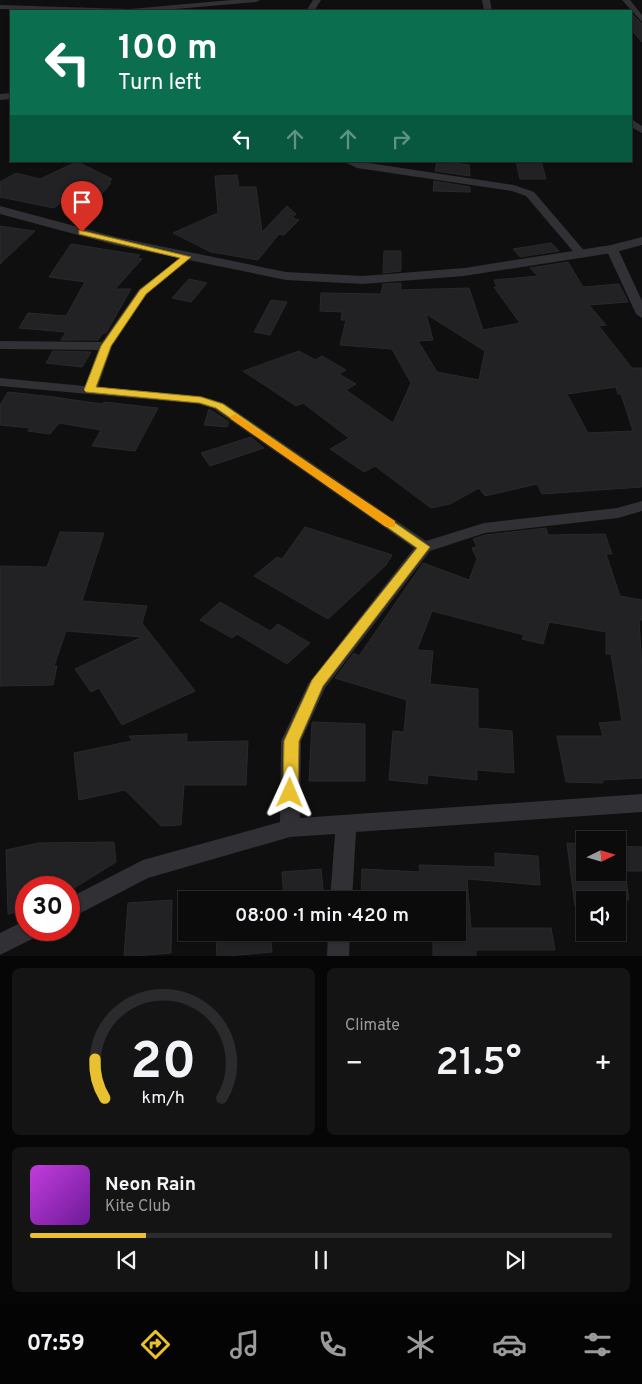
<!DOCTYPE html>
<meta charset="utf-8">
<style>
:root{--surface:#0b0b0c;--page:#141415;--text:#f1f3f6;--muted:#9a9b9d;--line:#2b2b2d;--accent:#e9c02e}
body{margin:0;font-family:Overpass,sans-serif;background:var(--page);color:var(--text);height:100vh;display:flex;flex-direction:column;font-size:19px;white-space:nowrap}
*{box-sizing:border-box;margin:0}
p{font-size:16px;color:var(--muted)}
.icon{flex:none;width:28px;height:28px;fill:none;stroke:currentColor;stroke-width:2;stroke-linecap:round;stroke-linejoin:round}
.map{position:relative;height:956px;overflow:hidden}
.sheet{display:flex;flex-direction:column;gap:12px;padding:12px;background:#060607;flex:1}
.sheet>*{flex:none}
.top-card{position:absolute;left:10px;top:10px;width:622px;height:152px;border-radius:0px;box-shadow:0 1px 4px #0004,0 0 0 1px var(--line);background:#0b6e4f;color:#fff;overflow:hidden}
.needle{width:32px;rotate:85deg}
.fabs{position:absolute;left:576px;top:831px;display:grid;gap:10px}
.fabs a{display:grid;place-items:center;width:50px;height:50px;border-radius:0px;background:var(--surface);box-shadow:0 1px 4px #0004,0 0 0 1px var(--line);font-size:25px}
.speed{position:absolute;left:15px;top:876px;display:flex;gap:10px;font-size:25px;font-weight:700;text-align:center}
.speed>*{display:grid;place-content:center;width:65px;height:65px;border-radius:50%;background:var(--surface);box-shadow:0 1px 4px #0004,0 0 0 1px var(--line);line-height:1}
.speed .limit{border:8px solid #d22;background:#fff;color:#111}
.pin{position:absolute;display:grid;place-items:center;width:42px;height:42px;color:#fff;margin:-51px -21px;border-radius:50% 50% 50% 0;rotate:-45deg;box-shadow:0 0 5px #0007}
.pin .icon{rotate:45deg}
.me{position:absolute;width:55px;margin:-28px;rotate:1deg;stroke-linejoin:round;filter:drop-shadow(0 0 4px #0008)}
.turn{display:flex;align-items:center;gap:18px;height:105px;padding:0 25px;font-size:22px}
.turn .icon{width:65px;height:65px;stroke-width:2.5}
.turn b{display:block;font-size:35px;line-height:42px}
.lanes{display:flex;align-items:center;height:48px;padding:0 25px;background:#0003;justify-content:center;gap:25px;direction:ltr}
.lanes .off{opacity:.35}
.big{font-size:38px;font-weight:600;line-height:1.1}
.sheet .card{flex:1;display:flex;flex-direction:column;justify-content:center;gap:8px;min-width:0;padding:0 18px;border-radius:8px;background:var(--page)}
.sheet .dial{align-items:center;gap:0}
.dial svg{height:130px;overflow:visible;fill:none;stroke:var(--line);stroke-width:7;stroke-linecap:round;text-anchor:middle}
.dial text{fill:var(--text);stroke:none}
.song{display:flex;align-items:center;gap:15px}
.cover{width:60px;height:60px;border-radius:8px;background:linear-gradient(135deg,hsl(290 70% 55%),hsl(280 70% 35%))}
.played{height:5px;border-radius:2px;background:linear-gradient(90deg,var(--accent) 20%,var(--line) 20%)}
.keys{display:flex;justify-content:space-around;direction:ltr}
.heat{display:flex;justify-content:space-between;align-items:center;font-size:28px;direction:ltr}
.sheet .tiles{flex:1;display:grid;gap:12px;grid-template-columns:1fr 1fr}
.card:last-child{grid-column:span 2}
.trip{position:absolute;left:178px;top:891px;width:288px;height:50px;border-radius:0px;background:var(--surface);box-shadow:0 1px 4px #0004,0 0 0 1px var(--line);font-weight:600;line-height:50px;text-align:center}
.tab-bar{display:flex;height:80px;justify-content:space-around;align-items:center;background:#040405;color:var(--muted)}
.tab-bar .icon{width:35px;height:35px}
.tab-bar .current{color:var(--accent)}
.tab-bar b{font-size:22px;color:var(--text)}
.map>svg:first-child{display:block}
</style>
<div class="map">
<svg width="642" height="957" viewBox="0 0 642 957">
<rect width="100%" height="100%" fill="#0f0f10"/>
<g fill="#222224" stroke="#29292c" fill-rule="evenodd">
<polygon points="631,13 642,24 642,42 631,30"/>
<polygon points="437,161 469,165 470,176 435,171"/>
<polygon points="516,161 541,161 546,179 520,179"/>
<polygon points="80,163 112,179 108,183 111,183 99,197 95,199 69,196 54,208 0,197 0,182 16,173 40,179 72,164"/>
<polygon points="237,175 239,187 256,187 262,232 287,206 296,214 292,218 299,220 284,235 279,234 258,260 211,252 173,233 218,213 215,176"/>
<polygon points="434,181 470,187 470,192 433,191"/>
<polygon points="0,226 35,231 0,264"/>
<polygon points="551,243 559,251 520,257 513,249"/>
<polygon points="71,244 140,255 137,258 142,259 115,289 131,289 106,333 102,334 98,340 61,340 66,332 19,328 28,313 66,316 85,282 49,277"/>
<polygon points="384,251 401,251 401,271 383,273"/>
<path d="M568 262 583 287 619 284 628 302 589 305 606 325 599 326 632 368H642V487L542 494 537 484 485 496 479 488 450 504 431 508 375 466 364 472 330 449 349 438 303 403 296 406 243 371 299 351 315 360 322 356 346 370 339 374 356 384 346 390 393 423 411 383 392 349 340 345 346 320H341L342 312 320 311 321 293 381 294 383 284 401 283V290L469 288 483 330 520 323 494 287H497L494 280 538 276 530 268ZM426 314 485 351 479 380 437 372 418 341 433 340ZM616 387 618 394H621L633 431 588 433 567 394Z"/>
<polygon points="189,279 207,283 191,302 172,298"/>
<polygon points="271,300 287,302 270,335 254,332"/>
<polygon points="53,351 91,352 82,367 46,363"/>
<polygon points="8,392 54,397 102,404 104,402 158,408 135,451 92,446 101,430 59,423 50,434 28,431 30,428 0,425 0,405"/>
<polygon points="209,409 229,422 227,427 204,425"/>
<polygon points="251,437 264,448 210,466 201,453"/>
<polygon points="305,527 392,555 386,565 328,619 254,576 277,557 282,559"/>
<polygon points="546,528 548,535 605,534 612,554 606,554 620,596 642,600 642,620 639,620 642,669 642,778 603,780 603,783 566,782 557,736 603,736 599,723 622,721 611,654 606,654 606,632 549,622 543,644 522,639 524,635 432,611 417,650 433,651 430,684 478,689 478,728 512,731 514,773 477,770 477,780 428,775 427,784 389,780 393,731 404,732 407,700 335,678 354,653 359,656 423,563 469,580 477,559 472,548 477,547 473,539 485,535"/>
<polygon points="60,532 104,533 82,601 147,606 142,623 195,691 122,725 99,688 91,692 75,669 142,637 66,631 54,666 57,666 53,685 0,686 0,566 47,567"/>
<polygon points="220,602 270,631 278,624 310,643 287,664 237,634 232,638 200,620"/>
<polygon points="312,722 365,724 365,781 309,781"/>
<polygon points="187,734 187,742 248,741 246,785 184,785 181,825 161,826 125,790 79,800 74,753 132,741 129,736"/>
<polygon points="114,842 116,862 74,888 26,888 26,910 8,914 6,850 39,843"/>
<polygon points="567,843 585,844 585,872 625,872 629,900 585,900 585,906 575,907"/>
<polygon points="618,846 642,847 642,871 618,871"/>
<polygon points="495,853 538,856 540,885 467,879 471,928 551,928 555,950 476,950 476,957 433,957 433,932 456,932 456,900 361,900 362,869 420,872 419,865 495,867"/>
<polygon points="321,869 324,900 284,900 282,872"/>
<polygon points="172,900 171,953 124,957 128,903"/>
<polygon points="216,932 270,932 272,952 217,957"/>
</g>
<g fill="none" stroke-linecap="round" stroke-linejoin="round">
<g fill="#303035" fill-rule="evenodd">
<polygon points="231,0 260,0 256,2 153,11 0,9 0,5 130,9"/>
<polygon points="313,0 321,0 314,11 306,11"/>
<polygon points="482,0 490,0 492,11 484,11"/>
<polygon points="622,0 630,0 642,15 642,22"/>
<polygon points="11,93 11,99 0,100 0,94"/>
<polygon points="631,119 642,126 642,133 631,127"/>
<polygon points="342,161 356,161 514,185 534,192 587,254 581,257 577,256 526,196 512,191 357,168"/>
<polygon points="612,246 618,249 642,301 642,318 636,314 606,249"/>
<polygon points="186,254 192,257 190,259 147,294 112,346 98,387 201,396 224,403 426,541 484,523 617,508 642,501 642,511 618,518 485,533 430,551 325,688 301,741 300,818 642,794 642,812 356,832 352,900 330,900 335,834 290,837 148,878 69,919 69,898 143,860 280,822 281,741 308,684 414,548 214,409 199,404 0,386 0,378 85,386 98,350 0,349 0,341 102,342 139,289"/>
<polygon points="26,920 26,930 39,930 36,937 0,955 0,933"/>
<polygon points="328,932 350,932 349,957 327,957"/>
</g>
<polygon fill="#303035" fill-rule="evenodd" points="0,206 116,237 286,272 363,276 464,268 611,245 642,237 642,245 612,253 464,276 363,284 286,280 115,245 0,214"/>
</g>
<polygon fill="#e9c02e" stroke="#977d1e" points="79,230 191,257 146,294 111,346 96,387 201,397 223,404 430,547 323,686 299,741 298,793 296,797 290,799 285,797 283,793 284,741 312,680 417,548 216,408 200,403 86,392 84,390 101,346 140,290 180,258 79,234"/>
<polygon fill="#f59e0b" points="235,414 395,521 395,527 386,527 231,419 230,417"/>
</svg>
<div class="fabs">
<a><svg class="needle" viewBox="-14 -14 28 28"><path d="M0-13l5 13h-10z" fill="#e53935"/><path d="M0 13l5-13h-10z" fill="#9a9b9d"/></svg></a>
<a><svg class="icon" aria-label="sound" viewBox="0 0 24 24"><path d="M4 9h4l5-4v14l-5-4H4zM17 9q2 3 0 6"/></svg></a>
</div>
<div class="speed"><div class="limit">30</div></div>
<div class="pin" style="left:82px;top:232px;background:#d93025"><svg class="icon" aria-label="arrive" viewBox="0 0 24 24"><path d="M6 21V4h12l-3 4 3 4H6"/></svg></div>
<svg class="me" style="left:290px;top:793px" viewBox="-20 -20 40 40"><path d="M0-17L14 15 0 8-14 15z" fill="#e9c02e" stroke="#fff" stroke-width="4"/></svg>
<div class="trip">08:00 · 1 min · 420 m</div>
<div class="top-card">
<div class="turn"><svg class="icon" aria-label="left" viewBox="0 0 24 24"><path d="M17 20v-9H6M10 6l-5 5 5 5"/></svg><div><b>100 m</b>Turn left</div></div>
<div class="lanes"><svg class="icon" aria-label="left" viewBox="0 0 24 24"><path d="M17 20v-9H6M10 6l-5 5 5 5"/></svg><svg class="icon off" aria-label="ahead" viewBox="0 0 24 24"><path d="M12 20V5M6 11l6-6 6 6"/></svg><svg class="icon off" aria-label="ahead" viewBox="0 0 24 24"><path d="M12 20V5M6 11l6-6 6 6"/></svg><svg class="icon off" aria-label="right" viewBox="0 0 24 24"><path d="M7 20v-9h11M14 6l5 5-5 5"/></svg></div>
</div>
</div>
<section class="sheet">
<div class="tiles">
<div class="card dial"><svg viewBox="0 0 100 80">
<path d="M14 69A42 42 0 1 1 86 69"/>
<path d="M14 69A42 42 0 0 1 8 45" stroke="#e9c02e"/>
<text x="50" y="56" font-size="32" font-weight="700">20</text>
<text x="50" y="72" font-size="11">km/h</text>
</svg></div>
<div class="card"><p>Climate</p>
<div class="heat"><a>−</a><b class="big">21.5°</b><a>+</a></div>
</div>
<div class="card">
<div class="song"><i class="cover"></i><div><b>Neon Rain</b><p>Kite Club</p></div></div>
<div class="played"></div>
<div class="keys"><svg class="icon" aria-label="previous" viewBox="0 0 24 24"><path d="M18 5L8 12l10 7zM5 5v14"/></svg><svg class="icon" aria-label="pause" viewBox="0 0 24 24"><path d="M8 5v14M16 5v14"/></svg><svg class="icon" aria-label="next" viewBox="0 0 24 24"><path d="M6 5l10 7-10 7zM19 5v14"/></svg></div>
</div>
</div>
</section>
<nav class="tab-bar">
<b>07:59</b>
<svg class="icon current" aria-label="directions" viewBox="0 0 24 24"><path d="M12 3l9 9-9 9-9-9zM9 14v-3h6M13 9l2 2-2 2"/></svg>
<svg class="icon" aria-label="music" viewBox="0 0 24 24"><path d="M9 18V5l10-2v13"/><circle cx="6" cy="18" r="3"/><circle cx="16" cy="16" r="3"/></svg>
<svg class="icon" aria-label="phone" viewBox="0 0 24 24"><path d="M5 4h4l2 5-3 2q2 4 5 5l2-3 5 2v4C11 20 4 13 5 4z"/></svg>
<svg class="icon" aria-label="climate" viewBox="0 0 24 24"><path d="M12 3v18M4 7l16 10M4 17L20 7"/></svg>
<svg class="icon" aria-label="car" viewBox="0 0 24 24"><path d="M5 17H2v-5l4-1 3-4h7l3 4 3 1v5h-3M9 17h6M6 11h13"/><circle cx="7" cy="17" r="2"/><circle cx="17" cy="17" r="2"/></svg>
<svg class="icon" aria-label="filters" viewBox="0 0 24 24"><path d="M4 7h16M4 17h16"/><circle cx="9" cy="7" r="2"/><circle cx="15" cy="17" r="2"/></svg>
</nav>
